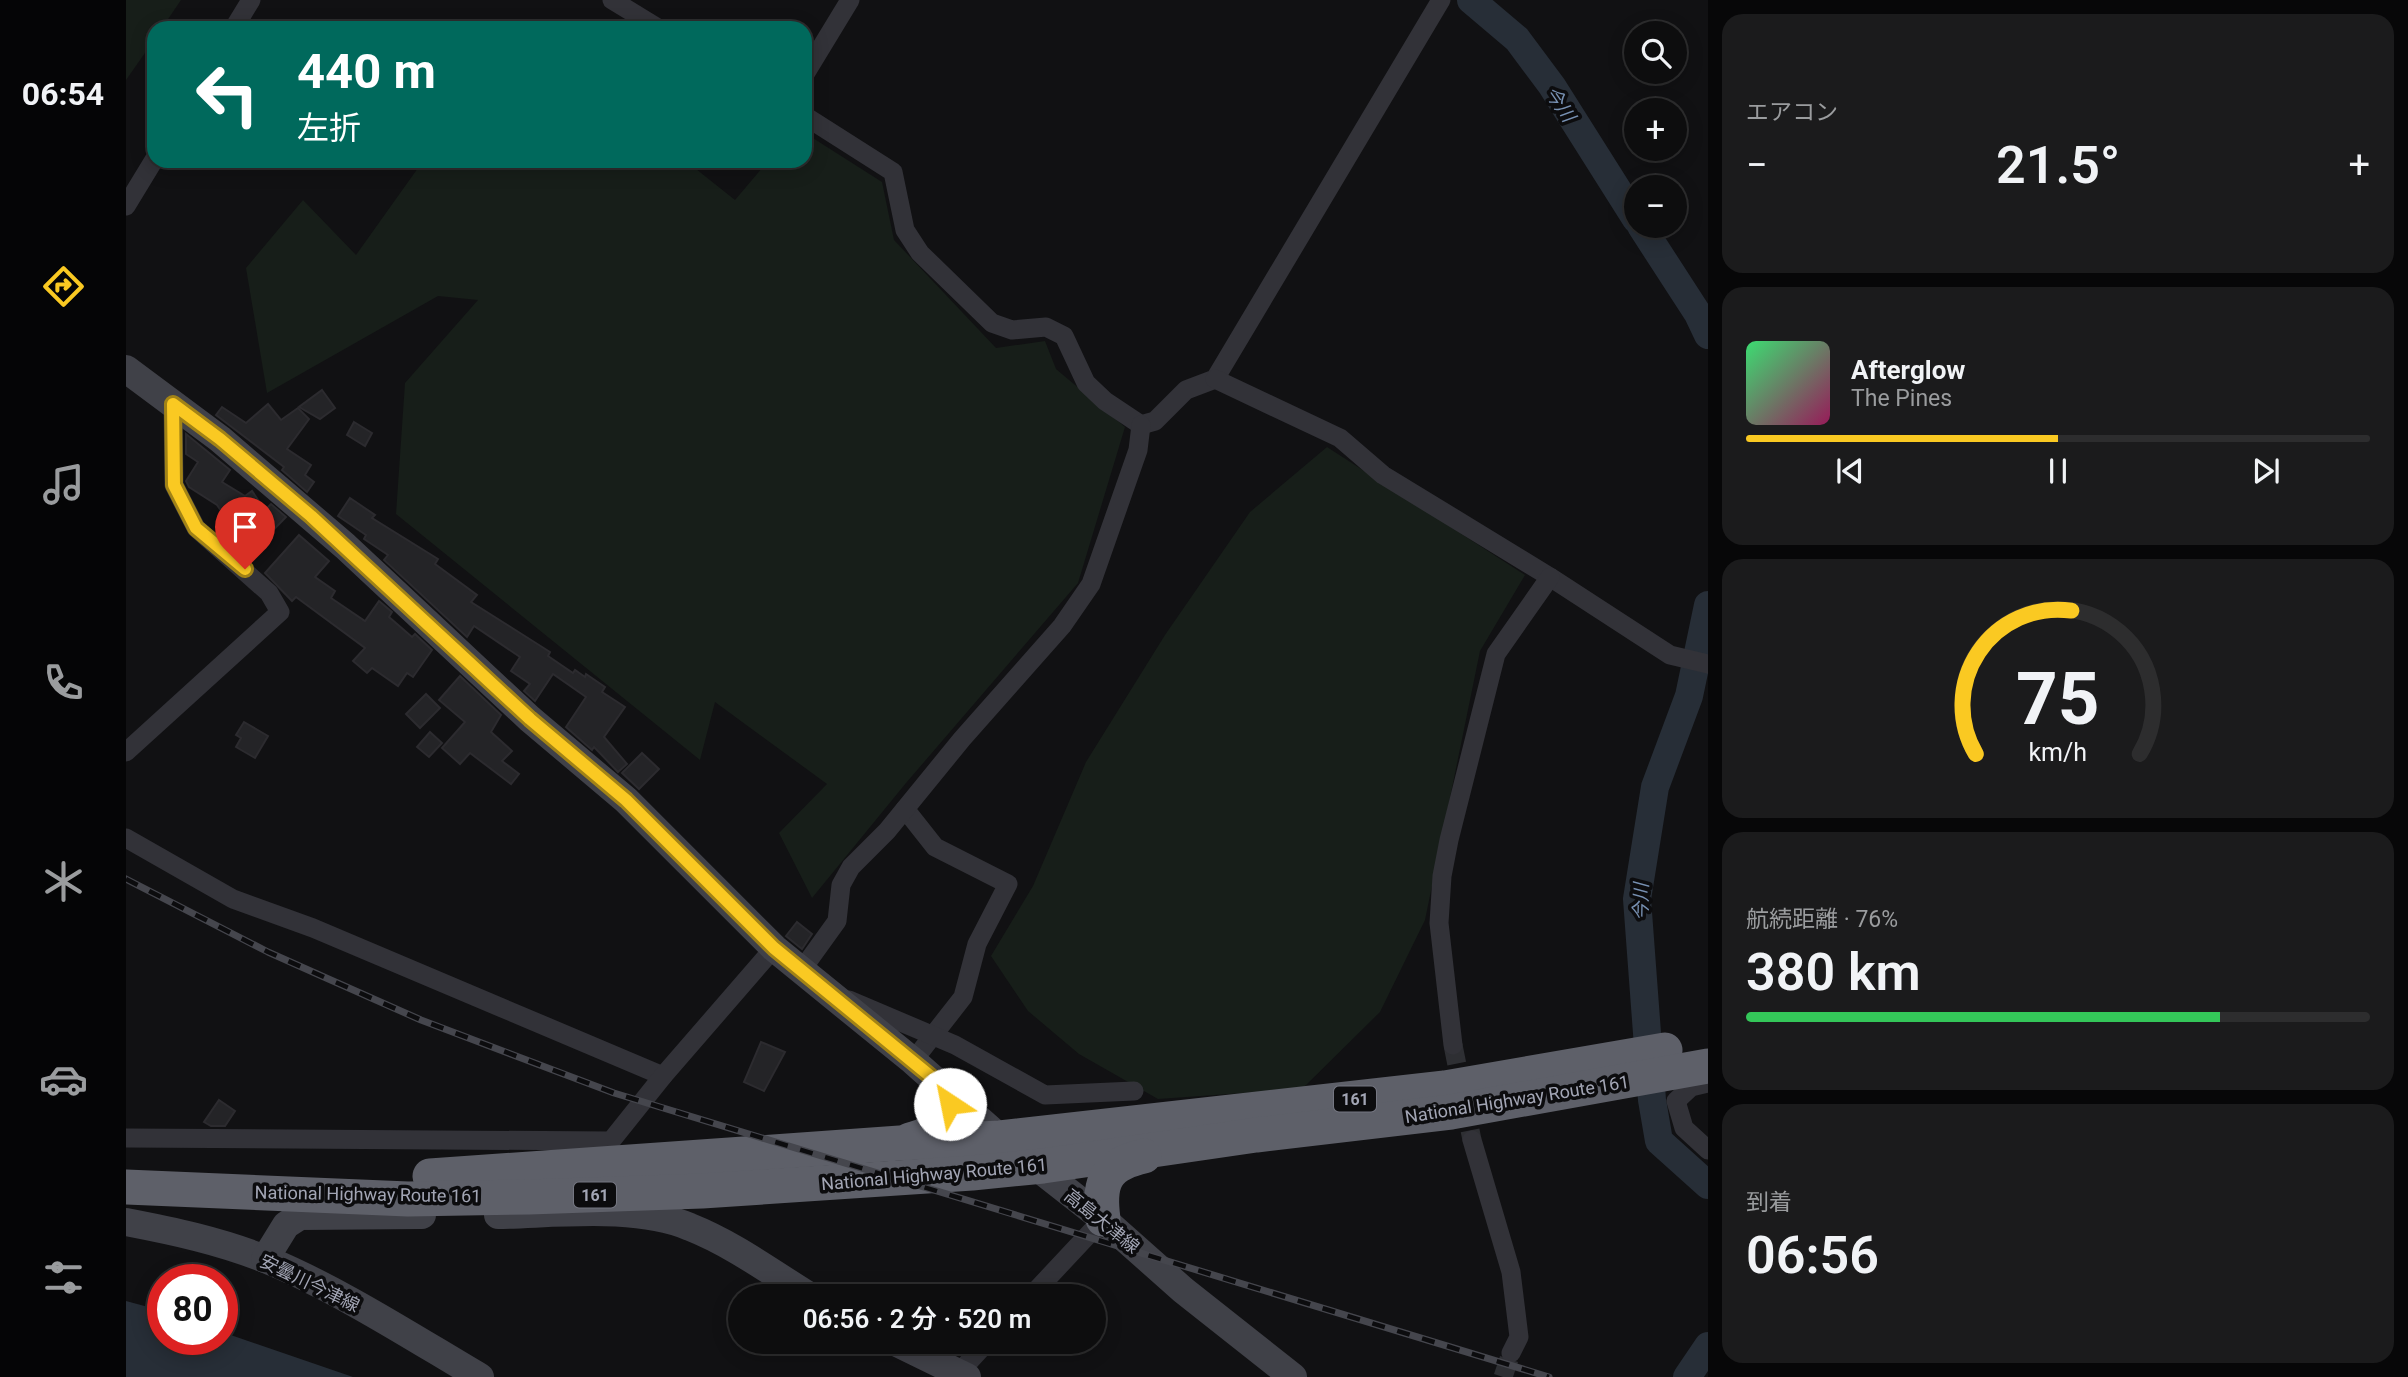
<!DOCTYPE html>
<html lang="ja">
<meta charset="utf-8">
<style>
:root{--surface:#0d0d0e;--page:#1b1b1c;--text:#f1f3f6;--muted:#9a9c9e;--line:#2d2d2e;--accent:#fac922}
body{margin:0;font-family:Roboto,"Noto Sans JP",sans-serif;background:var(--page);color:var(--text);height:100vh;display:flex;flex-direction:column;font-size:26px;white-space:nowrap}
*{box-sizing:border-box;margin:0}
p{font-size:23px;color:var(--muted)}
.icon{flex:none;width:38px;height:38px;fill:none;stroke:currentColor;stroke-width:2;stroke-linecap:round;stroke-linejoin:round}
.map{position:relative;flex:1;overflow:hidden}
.side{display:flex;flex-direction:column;gap:14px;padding:14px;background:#070708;width:700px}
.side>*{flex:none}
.hud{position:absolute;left:21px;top:21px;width:665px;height:147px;border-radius:21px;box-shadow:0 4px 18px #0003,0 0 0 2px var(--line);background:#00695c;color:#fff;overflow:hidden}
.tools{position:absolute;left:1498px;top:21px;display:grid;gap:14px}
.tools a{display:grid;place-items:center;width:63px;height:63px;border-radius:50%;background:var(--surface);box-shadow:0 4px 18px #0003,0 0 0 2px var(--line);font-size:35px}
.speed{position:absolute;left:21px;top:1264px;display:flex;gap:14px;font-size:35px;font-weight:700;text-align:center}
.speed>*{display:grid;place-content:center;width:91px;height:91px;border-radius:50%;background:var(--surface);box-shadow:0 4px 18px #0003,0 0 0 2px var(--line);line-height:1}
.speed .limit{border:10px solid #d22;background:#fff;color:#111}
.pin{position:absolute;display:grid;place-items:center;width:60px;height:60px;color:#fff;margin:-72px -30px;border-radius:50% 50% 50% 0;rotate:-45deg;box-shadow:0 0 7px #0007}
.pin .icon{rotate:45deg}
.me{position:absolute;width:77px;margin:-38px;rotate:326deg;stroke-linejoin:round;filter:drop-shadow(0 0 5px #0008)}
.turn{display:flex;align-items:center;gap:24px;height:147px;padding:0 35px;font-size:32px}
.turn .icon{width:91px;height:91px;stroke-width:2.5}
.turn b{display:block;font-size:49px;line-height:60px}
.big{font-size:52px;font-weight:600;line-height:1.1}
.side .card{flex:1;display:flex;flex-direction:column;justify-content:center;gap:10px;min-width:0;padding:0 24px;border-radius:21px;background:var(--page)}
.side .dial{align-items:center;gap:0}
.dial svg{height:182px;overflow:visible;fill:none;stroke:var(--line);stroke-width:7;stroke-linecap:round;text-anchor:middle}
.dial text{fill:var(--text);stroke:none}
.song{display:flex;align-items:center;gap:21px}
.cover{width:84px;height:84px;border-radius:10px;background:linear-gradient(135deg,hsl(140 70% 55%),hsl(330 70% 35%))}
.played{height:7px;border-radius:4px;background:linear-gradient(90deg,var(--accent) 50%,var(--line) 50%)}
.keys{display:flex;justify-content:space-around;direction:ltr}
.heat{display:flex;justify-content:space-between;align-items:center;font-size:38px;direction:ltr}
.charge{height:10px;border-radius:5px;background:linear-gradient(90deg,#34c759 76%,var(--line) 0)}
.trip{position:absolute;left:602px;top:1284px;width:378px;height:70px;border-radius:35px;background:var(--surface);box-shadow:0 4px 18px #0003,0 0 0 2px var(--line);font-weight:600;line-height:70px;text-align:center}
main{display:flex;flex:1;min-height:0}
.tabs{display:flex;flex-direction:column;width:126px;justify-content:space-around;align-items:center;background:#050506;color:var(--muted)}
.tabs .icon{width:49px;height:49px}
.tabs .on{color:var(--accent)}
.tabs b{font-size:32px;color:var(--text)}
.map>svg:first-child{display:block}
</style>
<main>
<nav class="tabs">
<b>06:54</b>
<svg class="icon on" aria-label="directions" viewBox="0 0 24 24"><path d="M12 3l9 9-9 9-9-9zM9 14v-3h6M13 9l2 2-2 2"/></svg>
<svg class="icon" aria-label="music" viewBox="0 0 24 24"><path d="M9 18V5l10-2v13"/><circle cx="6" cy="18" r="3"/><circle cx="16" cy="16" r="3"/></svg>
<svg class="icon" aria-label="phone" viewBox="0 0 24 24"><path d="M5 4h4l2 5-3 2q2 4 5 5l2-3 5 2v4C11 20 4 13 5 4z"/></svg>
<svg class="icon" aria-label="climate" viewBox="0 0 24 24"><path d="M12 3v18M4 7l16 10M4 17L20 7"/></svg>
<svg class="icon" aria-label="car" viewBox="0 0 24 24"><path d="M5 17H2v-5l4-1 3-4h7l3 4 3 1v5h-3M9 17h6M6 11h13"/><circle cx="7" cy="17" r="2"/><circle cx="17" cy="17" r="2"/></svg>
<svg class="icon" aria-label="filters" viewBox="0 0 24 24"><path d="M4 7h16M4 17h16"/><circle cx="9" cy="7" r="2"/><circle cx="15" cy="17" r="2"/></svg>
</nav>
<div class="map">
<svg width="1582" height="1377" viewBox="0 0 1582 1377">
<rect width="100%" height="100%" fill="#111113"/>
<g fill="#171e19">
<polygon points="0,0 55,0 36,28 28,28 28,40 0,80"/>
<polygon points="679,133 756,182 768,240 870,348 919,341 930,369 999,427 952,583 780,783 686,898 653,833 701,784 589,702 574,760 270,514 279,383 352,300 312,296 141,393 120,268 177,200 230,255 297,161 446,161 458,170 467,161 560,161 609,200 642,161 679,161"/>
<polygon points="1201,447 1399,575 1354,651 1299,920 1254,1012 1176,1089 1032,1099 953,1054 902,1011 865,956 907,886 960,762 1039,635 1124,512"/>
</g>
<polygon fill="#272e37" points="0,1301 37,1311 37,1339 96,1339 96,1332 227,1377 0,1377"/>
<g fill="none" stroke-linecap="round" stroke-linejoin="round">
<g stroke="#272e37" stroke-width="28">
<polyline points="1345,0 1391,39 1426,86 1510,219"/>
<polyline points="1515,226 1572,314 1582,335"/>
<polyline points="1582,605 1563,696 1529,787 1511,899 1526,1100 1533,1141 1582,1185"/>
<polyline points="1561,1377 1582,1346"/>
</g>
</g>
<g fill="#242427" stroke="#2c2b2f" stroke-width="2">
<polygon points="196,390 209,408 194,419 173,407"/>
<polygon points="142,404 155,420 172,408 183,419 161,449 185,465 179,475 188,482 181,492 156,470 158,467 90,415 96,407 120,423"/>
<polygon points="228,422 246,433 239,446 221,435"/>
<polygon points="60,434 104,470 96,482 119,496 126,491 139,510 145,504 160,517 124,554 113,544 116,541 91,505 63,487 60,481 72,462 60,454"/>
<polygon points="224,498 249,515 246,518 312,559 309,564 351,595 345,602 424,652 422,656 447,673 449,670 459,677 460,674 479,687 476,692 499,707 478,737 501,764 492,772 468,747 466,750 440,727 460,697 427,674 409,701 398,691 404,684 385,671 394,657 348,626 341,637 258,560 262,555 238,539 240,535 212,516"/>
<polygon points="173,535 203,561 189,577 209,591 205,598 239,621 253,601 266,612 263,617 286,637 289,634 306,650 287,677 281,673 272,686 246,668 241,673 227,661 239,648 170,597 166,601 139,573"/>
<polygon points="334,676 375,715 365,732 386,751 376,761 393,774 385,784 344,753 334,764 316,748 339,722 313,700"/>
<polygon points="300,694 314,708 294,728 280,714"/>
<polygon points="118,722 142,736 129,758 110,747 115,738 110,735"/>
<polygon points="304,732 316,743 303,757 291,747"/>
<polygon points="516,753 533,769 513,789 496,773"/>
<polygon points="671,922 686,934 676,949 660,936"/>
<polygon points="635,1042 659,1052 638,1091 618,1082"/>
<polygon points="93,1100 109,1111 99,1126 85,1126 78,1122"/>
</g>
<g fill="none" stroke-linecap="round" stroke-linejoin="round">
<g stroke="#2e2f33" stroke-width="19" stroke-dasharray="19 10" stroke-linecap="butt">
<polyline points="1327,1045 1346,1140"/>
<polyline points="1377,1377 1385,1353"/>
</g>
<g stroke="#323238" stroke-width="19">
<polyline points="486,0 532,28"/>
<polyline points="108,28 125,0"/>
<polyline points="679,74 724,0"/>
<polyline points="679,116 767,172 779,230 794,253 866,323 886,330 920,327 938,336 960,383 979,401 1015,425 1029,421 1060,390 1089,379 1315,0"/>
<polyline points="0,206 28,160"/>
<polyline points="1089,379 1214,438 1257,475 1424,577 1544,655 1582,664"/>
<polyline points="0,752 154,612 143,593 70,528 48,485 47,404"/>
<polyline points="779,809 809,847 882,884 851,944 837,997 787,1061"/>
<polyline points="0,838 107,899 187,928 537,1076"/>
<polyline points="675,971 711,921 715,885 725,867 761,831 836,739 936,626 965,584 1012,450 1015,425"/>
<polyline points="723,1000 829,1045 919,1095 1008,1091"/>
<polyline points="1327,1045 1313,923 1316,876 1323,840 1370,654 1424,577"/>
<polyline points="1582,1083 1565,1087 1550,1101 1558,1128 1582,1150"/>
<polyline points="0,1138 485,1141 537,1076 648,948"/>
<polyline points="1346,1140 1385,1272 1393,1337 1385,1353"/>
<polyline points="904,1297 977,1219"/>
<polyline points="829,1377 861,1342"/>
</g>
<g stroke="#404148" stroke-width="28">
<polyline points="0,369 94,439 219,546 404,719 500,800 648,948 787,1061 874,1138 977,1219 1057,1290 1167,1377"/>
<path d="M372 1215C430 1214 510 1204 564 1227 607 1244 646 1273 685 1297"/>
<path d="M0 1222C47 1231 94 1241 139 1259 212 1289 286 1337 354 1377"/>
<polyline points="139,1259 160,1225 174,1216 296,1215"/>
<polyline points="769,1342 841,1377"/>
</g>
<g stroke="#5e6069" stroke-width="35">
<path d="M784 1140C813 1131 832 1123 820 1089"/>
<polyline points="304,1176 774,1143 874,1138 1319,1088 1539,1050"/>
<polyline points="0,1187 282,1199 403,1197 576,1191 846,1173 917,1166 1130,1135 1325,1112 1582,1066"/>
<path d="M977 1219C972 1182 979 1165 1018 1156"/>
</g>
<g stroke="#45464d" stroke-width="7">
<polyline id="rail" points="0,879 142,952 198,977 295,1020 488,1093 1423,1377"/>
</g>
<use href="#rail" stroke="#0c0c0e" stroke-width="4.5" stroke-dasharray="13" stroke-linecap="butt"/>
</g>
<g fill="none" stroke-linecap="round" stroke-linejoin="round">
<g stroke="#a28316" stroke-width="18">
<polyline id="route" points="119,569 70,528 48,485 47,404 94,439 185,516 404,719 500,800 648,948 820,1089 824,1104"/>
</g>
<use href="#route" stroke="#fac922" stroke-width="12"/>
</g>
<g text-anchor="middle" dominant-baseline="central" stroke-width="7" stroke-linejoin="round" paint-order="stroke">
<g fill="#0c0c0e" stroke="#757782" stroke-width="2">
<rect x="1208" y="1086.5" width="42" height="25" rx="5"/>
<rect x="448" y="1182.5" width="42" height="25" rx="5"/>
</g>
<g font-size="16" font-weight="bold" fill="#a2a5b4">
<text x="1229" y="1099">161</text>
<text x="469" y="1195">161</text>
</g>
<g font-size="18" fill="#a2a5b4" stroke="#0c0c0e">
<text transform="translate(1391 1099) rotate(-9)">National Highway Route 161</text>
<text transform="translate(808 1174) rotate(-5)">National Highway Route 161</text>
<text transform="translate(242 1194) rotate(1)">National Highway Route 161</text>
<text transform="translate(976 1221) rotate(39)">高島大津線</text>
<text transform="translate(184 1283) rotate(26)">安曇川今津線</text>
</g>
<g font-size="19" font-style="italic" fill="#7790b2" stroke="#0c0c0e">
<text transform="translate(1434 104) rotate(56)">今川</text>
<text transform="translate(1515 902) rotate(-89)">今川</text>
</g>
</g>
</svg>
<div class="tools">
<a><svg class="icon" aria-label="search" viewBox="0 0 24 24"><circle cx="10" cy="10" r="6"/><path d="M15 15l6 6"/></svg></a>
<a>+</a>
<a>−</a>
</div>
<div class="speed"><div class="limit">80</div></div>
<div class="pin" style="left:119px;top:569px;background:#d93025"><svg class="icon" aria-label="arrive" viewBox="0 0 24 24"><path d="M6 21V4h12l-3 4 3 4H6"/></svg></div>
<svg class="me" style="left:824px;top:1104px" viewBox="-20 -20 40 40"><circle r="19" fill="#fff"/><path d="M0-13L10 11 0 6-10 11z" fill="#fac922"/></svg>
<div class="trip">06:56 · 2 分 · 520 m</div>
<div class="hud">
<div class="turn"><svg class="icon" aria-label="left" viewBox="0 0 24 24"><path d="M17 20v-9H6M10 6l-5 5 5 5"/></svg><div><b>440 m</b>左折</div></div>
</div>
</div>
<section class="side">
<div class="card"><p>エアコン</p>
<div class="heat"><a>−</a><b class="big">21.5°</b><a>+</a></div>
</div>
<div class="card">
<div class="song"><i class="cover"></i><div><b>Afterglow</b><p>The Pines</p></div></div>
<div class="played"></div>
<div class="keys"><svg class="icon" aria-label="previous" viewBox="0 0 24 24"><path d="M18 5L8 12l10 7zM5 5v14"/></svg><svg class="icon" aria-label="pause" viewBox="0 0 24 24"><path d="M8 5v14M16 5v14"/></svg><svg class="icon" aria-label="next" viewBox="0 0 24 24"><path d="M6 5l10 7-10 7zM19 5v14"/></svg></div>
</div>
<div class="card dial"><svg viewBox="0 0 100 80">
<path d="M14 69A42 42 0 1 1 86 69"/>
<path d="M14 69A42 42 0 0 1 56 6" stroke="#fac922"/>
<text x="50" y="56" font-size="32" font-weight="700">75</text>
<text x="50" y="72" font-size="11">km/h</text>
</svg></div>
<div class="card"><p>航続距離 · 76%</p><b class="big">380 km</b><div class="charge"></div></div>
<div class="card"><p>到着</p><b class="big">06:56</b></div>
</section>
</main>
